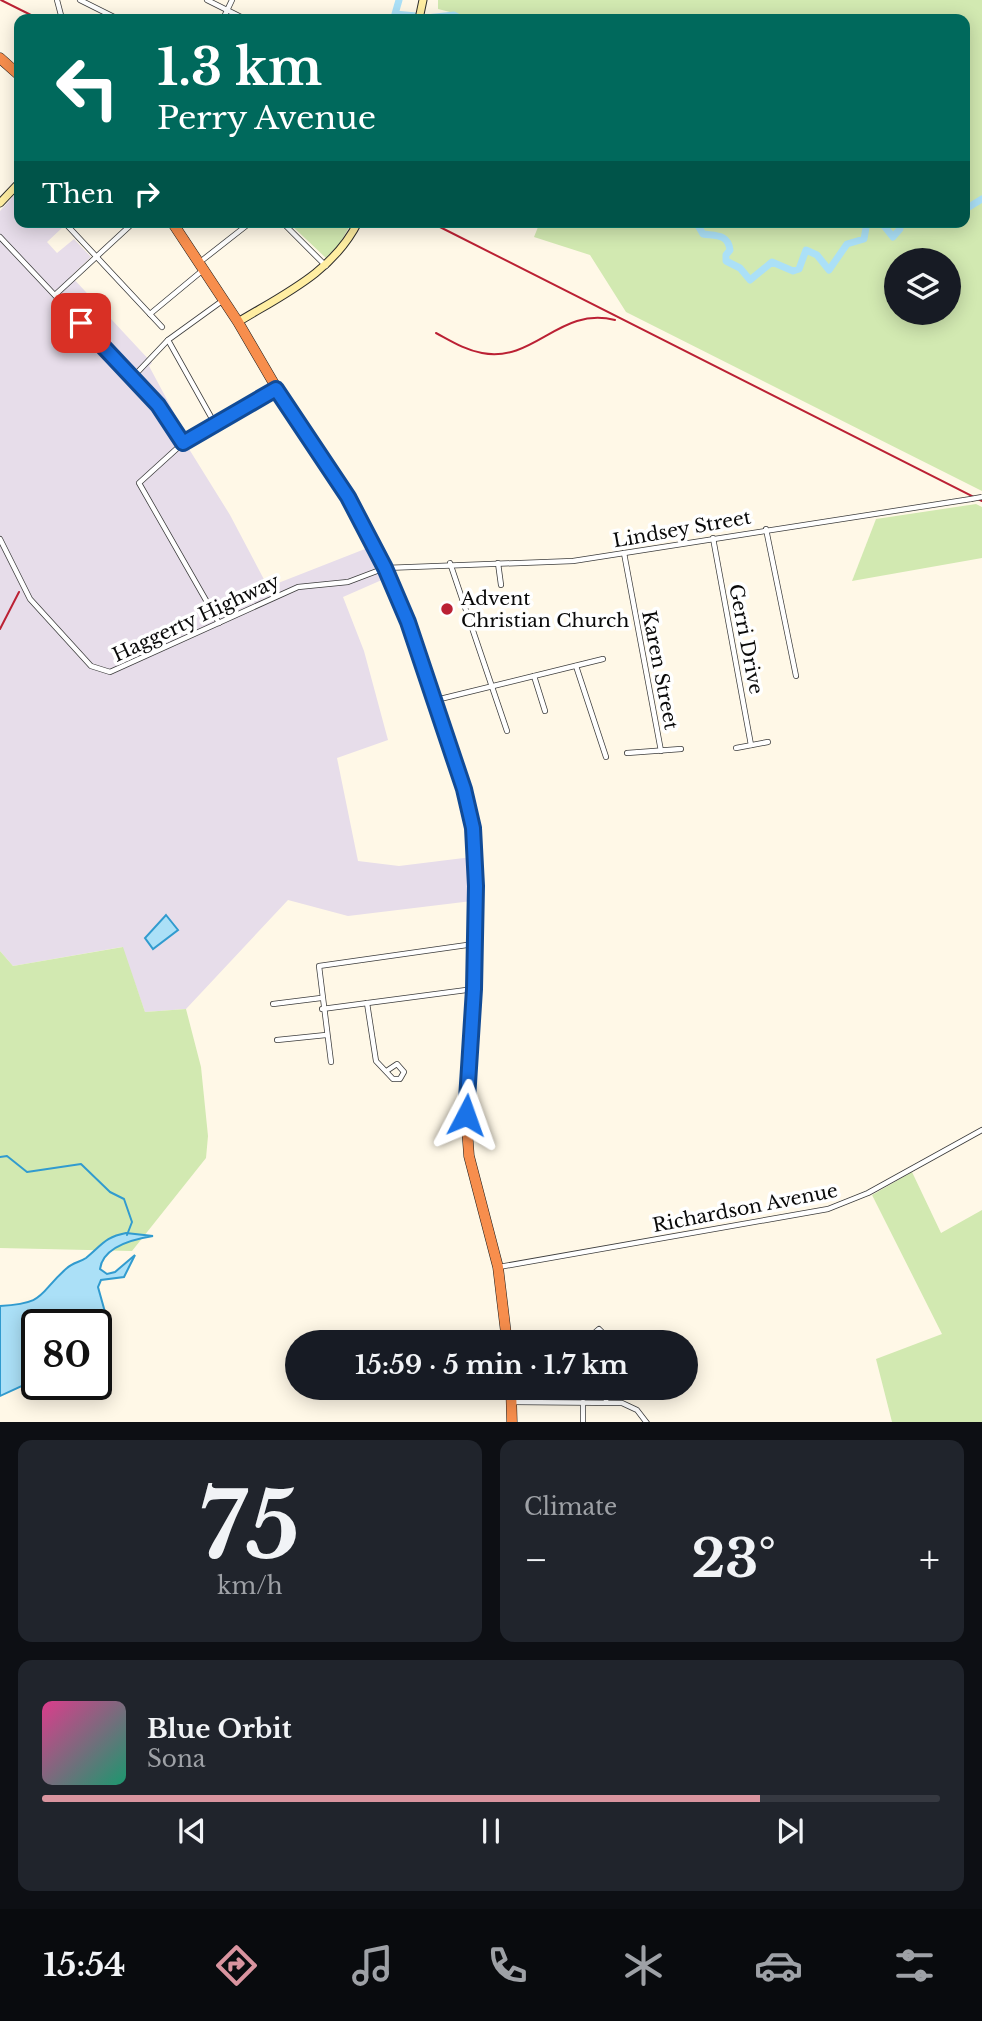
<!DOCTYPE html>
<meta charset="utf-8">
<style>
:root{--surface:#171b24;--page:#20242c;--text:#f1f3f6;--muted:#9ea1a6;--line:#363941;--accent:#d9949f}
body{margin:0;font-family:"Libre Baskerville",serif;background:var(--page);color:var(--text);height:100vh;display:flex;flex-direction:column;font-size:26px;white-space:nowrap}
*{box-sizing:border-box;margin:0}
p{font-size:23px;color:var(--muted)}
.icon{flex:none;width:38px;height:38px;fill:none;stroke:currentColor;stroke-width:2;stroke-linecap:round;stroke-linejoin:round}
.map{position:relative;height:1422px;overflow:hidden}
.sheet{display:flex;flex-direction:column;gap:18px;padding:18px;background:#0d0f14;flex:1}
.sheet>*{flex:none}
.banner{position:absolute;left:14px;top:14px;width:956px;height:214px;border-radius:14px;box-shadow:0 4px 18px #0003;background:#00695c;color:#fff;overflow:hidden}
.tools{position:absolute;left:884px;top:248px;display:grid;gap:14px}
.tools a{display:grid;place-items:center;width:77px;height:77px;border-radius:50%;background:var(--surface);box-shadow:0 4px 18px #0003;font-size:35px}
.speed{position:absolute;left:21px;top:1309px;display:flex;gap:14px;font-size:35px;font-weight:700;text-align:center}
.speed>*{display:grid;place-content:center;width:91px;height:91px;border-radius:50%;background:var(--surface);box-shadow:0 4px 18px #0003;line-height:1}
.speed .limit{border:4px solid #111;border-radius:10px;background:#fff;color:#111}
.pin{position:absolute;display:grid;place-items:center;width:60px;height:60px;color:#fff;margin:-30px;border-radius:14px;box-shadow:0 4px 10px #0006}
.me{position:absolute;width:77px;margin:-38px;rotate:4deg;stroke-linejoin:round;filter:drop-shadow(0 0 5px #0008)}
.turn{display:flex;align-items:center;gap:24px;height:147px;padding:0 28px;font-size:32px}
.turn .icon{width:91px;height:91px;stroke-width:2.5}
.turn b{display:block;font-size:49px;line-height:60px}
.then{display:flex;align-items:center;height:66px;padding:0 28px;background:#0003;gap:14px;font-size:26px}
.big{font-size:52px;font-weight:700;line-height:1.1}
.sheet .card{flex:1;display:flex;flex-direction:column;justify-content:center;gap:10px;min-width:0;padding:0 24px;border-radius:14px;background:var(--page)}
.sheet .dial{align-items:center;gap:0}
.dial b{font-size:91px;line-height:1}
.song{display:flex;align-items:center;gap:21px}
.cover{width:84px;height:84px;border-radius:10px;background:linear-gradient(135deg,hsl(330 70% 55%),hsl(160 70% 35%))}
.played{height:7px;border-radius:4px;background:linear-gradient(90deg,var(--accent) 80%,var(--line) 80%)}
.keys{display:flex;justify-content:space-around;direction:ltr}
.heat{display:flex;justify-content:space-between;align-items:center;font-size:38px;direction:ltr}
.sheet .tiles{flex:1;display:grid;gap:18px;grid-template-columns:1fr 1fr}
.card:last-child{grid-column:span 2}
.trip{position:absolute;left:285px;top:1330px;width:413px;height:70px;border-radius:35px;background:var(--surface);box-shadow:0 4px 18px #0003;font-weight:700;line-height:70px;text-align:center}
.tabs{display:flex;height:112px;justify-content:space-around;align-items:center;background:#090b0e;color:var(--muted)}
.tabs .icon{width:49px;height:49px}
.tabs .selected{color:var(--accent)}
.tabs b{font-size:32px;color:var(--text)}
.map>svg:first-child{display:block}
</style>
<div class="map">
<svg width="982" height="1423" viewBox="0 0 982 1423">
<rect width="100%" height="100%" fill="#fff8e7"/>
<polygon fill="#e7ddea" points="19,190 19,222 58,222 63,227 47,242 57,253 74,239 91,257 71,276 152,363 149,366 187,437 183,439 189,449 230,515 268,587 370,547 384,579 343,597 364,651 388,740 337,758 358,861 399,866 472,857 472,901 348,916 288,900 186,1009 145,1012 122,947 13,966 0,951 0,211"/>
<g fill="#d2e9b1" fill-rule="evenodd">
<path d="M438 0H982V491L626 312 590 255 534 237 540 222H964V19H465L458 14 438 9ZM896 261H948V313H896Z"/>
<polygon points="288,222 352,222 340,243 326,258"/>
<polygon points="976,504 982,507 982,558 852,581 876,519"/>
<polygon points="123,947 145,1012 186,1009 201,1067 208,1136 206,1158 132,1251 0,1248 0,951 13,966"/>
<polygon points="912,1172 941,1233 982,1210 982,1422 892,1422 876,1359 942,1334 872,1195"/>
</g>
<g fill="#abe0f7" stroke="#319bcf" stroke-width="2">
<polygon points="166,915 178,930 153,949 145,938"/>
<path d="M126 1233 153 1236C134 1239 103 1246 100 1269L107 1274 115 1272 135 1255 124 1277 101 1280 98 1287 105 1312 101 1328 96 1330V1325H37V1379L0 1396V1306C48 1303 37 1294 67 1268 72 1263 80 1262 86 1258 102 1245 105 1237 126 1233Z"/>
</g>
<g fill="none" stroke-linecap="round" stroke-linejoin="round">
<polyline stroke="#319bcf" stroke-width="2" points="0,1157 7,1156 27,1172 81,1164 110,1192 124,1199 132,1222 127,1235"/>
<g stroke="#abe0f7" stroke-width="7">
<polyline points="399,0 395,14 416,16"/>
<polyline points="426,18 454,15 461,19"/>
<polyline points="964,210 982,199"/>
<path d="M696 222 703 234C716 236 728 234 730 250L726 255V261L740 268 750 280 772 262 793 271 799 269 806 250 817 255 829 270 847 244 864 239 867 222"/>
<polyline points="881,222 893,237 900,229 898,222"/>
</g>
<g stroke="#3d3d3d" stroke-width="6">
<g id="street">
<polyline points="57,0 62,19"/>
<polyline points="80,0 118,19"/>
<polyline points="207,0 245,19"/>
<polyline points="223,19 232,0"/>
<polyline points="64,222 162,327"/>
<polyline points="282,222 326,266"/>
<polyline points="0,237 158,405 183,442"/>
<polyline points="200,262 251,222"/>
<polyline points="55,295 134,222"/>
<polyline points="150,314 203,270"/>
<polyline points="168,340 215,424"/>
<polyline points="133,377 168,340 222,301"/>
<polyline points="766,529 796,676"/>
<polyline points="713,538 751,745"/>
<polyline points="0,539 30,599 91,666 110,672 298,587 348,582 385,568 573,561 971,499"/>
<polyline points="624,553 661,751"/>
<polyline points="450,563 507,731"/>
<polyline points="498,563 501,585"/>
<polyline points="219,623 139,483 183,443 276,390"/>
<polyline points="576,666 606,757"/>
<polyline points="534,676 545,711"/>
<polyline points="436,700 603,659"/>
<polyline points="736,748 768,742"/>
<polyline points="627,753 681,749"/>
<polyline points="367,1003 376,1061 393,1079 400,1079 404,1072 397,1064 388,1070"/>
<polyline points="273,1004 321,998"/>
<polyline points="322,1009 474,989"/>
<polyline points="277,1040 326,1035"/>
<polyline points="331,1062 319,966 474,944"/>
<polyline points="499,1267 828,1209 868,1193 982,1130"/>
<polyline points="596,1342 591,1336 599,1329 605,1335 601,1342"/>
<polyline points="606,1401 607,1388"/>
<polyline points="512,1402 622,1403 637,1410 647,1423"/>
<polyline points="583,1423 583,1402"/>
</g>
</g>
<g stroke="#2c2c2c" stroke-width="9">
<g id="secondary">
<polyline points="419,19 423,0"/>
<polyline points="0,203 19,183"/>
<path d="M238 322C284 294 333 272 358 222"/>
</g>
</g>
<g stroke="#1b1b1b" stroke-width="11">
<g id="highway">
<polyline points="0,58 19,75"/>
<polyline points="172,222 238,322 301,430 348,497 385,568 408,622 464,789 473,828 476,868 474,989 466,1115 469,1156 498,1267 507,1342"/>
<polyline points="511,1388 512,1423"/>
</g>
</g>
<use href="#street" stroke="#fff" stroke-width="4.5"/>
<use href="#secondary" stroke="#ffeea2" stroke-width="7"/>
<use href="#highway" stroke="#f78e4d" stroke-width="10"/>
<g stroke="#bb2134" stroke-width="2">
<polyline points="1,0 39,19"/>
<polyline points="430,222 982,501"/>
<path d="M436 333C451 341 465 350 482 353 535 363 559 306 615 320"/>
<polyline points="0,629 19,592"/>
</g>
<g stroke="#3d3d3d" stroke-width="6" stroke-linecap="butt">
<polyline id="street-bridge" points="971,499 982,497"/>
</g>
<use href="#street-bridge" stroke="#fff" stroke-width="4.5"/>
</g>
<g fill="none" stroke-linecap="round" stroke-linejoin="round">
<g stroke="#114b97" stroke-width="18">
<polyline id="route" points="81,323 158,405 183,443 276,389 348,497 385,568 408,622 464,789 473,828 476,886 474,989 466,1115"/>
</g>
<use href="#route" stroke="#1a73e8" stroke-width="12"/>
</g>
<circle fill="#bb2134" stroke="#fff" stroke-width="2.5" cx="447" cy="609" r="7"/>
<g text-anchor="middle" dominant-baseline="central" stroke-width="7" stroke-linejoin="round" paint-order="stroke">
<g font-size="19" fill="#0a0a0a" stroke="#fff">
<text transform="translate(682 529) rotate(-10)">Lindsey Street</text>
<text transform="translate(196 618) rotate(-25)">Haggerty Highway</text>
<text transform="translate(746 639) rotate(79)">Gerri Drive</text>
<text transform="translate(660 670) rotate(79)">Karen Street</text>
<text transform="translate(745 1208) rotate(-11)">Richardson Avenue</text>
</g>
<g font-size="19" fill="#0a0a0a" stroke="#fff" text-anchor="start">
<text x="461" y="598">Advent<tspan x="461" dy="22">Christian Church</tspan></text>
</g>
</g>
</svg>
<div class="tools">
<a><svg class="icon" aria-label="layers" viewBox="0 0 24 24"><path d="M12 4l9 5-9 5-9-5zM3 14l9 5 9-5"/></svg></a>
</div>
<div class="speed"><div class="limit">80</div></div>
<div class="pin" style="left:81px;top:323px;background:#d93025"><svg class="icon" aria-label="arrive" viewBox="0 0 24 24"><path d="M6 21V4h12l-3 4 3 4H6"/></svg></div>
<svg class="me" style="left:466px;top:1115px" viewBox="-20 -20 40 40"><path d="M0-17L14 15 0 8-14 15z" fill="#1a73e8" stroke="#fff" stroke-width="4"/></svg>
<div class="trip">15:59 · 5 min · 1.7 km</div>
<div class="banner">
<div class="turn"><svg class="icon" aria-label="left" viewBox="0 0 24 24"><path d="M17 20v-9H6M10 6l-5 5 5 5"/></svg><div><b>1.3 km</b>Perry Avenue</div></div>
<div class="then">Then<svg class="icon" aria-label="right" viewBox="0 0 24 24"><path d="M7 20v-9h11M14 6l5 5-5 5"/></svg></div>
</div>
</div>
<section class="sheet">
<div class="tiles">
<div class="card dial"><b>75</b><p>km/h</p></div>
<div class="card"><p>Climate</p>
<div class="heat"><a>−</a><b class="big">23°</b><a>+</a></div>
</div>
<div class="card">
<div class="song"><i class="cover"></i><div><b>Blue Orbit</b><p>Sona</p></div></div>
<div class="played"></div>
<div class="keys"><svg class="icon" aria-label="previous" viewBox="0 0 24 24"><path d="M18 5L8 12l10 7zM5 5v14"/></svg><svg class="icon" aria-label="pause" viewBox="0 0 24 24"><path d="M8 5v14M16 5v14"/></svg><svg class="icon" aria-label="next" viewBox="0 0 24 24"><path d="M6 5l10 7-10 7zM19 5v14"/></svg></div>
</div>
</div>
</section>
<nav class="tabs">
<b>15:54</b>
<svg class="icon selected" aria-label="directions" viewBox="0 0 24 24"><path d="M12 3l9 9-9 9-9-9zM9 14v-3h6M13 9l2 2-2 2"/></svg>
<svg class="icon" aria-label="music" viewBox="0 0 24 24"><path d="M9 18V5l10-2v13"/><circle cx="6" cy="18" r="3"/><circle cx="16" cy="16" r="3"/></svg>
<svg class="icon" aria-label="phone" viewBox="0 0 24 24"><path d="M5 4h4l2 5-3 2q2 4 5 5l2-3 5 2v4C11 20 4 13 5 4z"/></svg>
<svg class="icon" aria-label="climate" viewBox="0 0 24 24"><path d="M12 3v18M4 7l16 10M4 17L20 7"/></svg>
<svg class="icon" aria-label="car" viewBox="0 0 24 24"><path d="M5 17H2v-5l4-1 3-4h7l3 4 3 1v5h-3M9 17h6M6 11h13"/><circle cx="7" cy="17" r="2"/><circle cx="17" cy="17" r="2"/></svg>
<svg class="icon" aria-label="filters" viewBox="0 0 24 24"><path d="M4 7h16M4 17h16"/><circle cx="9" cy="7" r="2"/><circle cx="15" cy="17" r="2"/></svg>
</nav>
